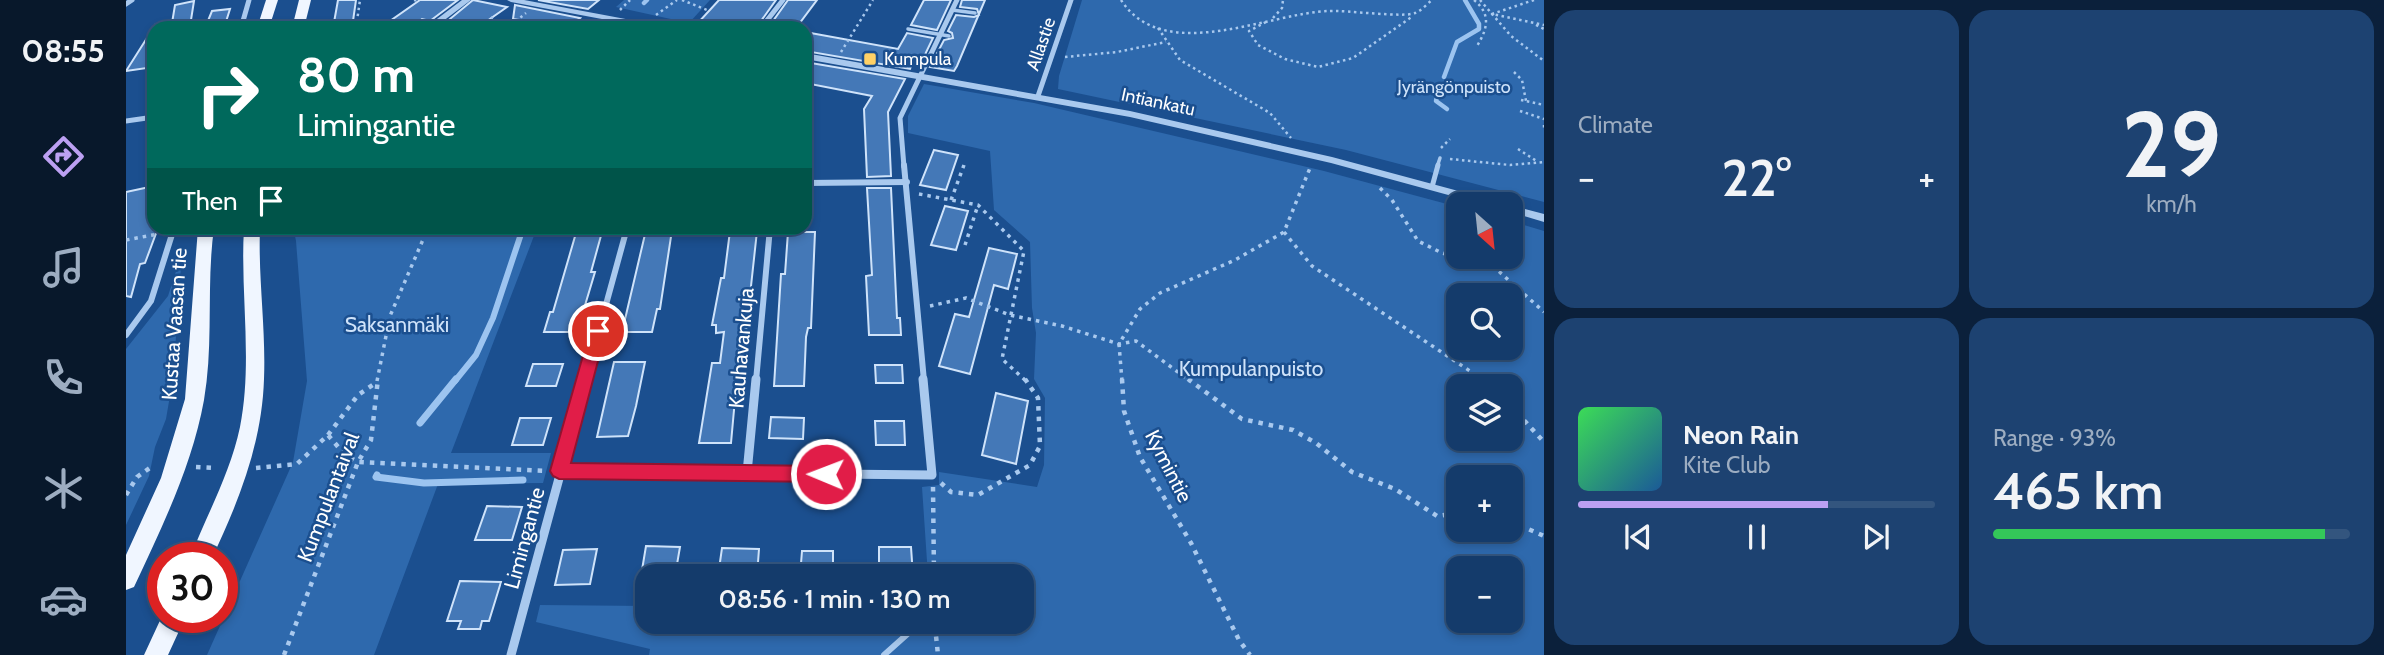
<!DOCTYPE html>
<meta charset="utf-8">
<style>
:root{--surface:#143b6b;--page:#1d4271;--text:#f1f3f6;--muted:#9dadc1;--line:#33557e;--accent:#bca0f2}
body{margin:0;font-family:Cabin,sans-serif;background:var(--page);color:var(--text);height:100vh;display:flex;flex-direction:column;font-size:26px;white-space:nowrap}
*{box-sizing:border-box;margin:0}
p{font-size:23px;color:var(--muted)}
.icon{flex:none;width:38px;height:38px;fill:none;stroke:currentColor;stroke-width:2;stroke-linecap:round;stroke-linejoin:round}
.map{position:relative;flex:1;overflow:hidden}
.sheet{display:flex;flex-direction:column;gap:10px;padding:10px;background:#0b203b;width:840px}
.sheet>*{flex:none}
.guide{position:absolute;left:21px;top:21px;width:665px;height:214px;border-radius:21px;box-shadow:0 4px 10px #0003,0 0 0 2px var(--line);background:#00695c;color:#fff;overflow:hidden}
.needle{width:46px;rotate:153deg}
.controls{position:absolute;left:1320px;top:192px;display:grid;gap:14px}
.controls a{display:grid;place-items:center;width:77px;height:77px;border-radius:14px;background:var(--surface);box-shadow:0 4px 10px #0003,0 0 0 2px var(--line);font-size:35px}
.speed{position:absolute;left:21px;top:542px;display:flex;gap:14px;font-size:35px;font-weight:700;text-align:center}
.speed>*{display:grid;place-content:center;width:91px;height:91px;border-radius:50%;background:var(--surface);box-shadow:0 4px 10px #0003,0 0 0 2px var(--line);line-height:1}
.speed .limit{border:10px solid #d22;background:#fff;color:#111}
.pin{position:absolute;display:grid;place-items:center;width:60px;height:60px;color:#fff;margin:-30px;border:4px solid #fff;border-radius:50%;box-shadow:0 2px 7px #0007}
.me{position:absolute;width:77px;margin:-38px;rotate:271deg;stroke-linejoin:round;filter:drop-shadow(0 0 5px #0008)}
.turn{display:flex;align-items:center;gap:24px;height:147px;padding:0 35px;font-size:32px}
.turn .icon{width:91px;height:91px;stroke-width:2.5}
.turn b{display:block;font-size:49px;line-height:60px}
.then{display:flex;align-items:center;height:66px;padding:0 35px;background:#0003;gap:14px;font-size:26px}
.big{font-size:52px;font-weight:600;line-height:1.1}
.sheet .tile{flex:1;display:flex;flex-direction:column;justify-content:center;gap:10px;min-width:0;padding:0 24px;border-radius:21px;background:var(--page)}
.sheet .dial{align-items:center;gap:0}
.dial b{font-size:91px;line-height:1}
.song{display:flex;align-items:center;gap:21px}
.cover{width:84px;height:84px;border-radius:10px;background:linear-gradient(135deg,hsl(130 70% 55%),hsl(210 70% 35%))}
.played{height:7px;border-radius:4px;background:linear-gradient(90deg,var(--accent) 70%,var(--line) 70%)}
.keys{display:flex;justify-content:space-around;direction:ltr}
.heat{display:flex;justify-content:space-between;align-items:center;font-size:38px;direction:ltr}
.charge{height:10px;border-radius:5px;background:linear-gradient(90deg,#34c759 93%,var(--line) 0)}
.sheet .tiles{flex:1;display:grid;gap:10px;grid-template-columns:repeat(2,1fr)}
.trip{position:absolute;left:509px;top:564px;width:399px;height:70px;border-radius:21px;background:var(--surface);box-shadow:0 4px 10px #0003,0 0 0 2px var(--line);font-weight:600;line-height:70px;text-align:center}
main{display:flex;flex:1;min-height:0}
.tab-bar{display:flex;flex-direction:column;width:126px;justify-content:space-around;align-items:center;background:#08182b;color:var(--muted)}
.tab-bar .icon{width:49px;height:49px}
.tab-bar .active{color:var(--accent)}
.tab-bar b{font-size:32px;color:var(--text)}
.map>svg:first-child{display:block}
</style>
<main>
<nav class="tab-bar">
<b>08:55</b>
<svg class="icon active" aria-label="directions" viewBox="0 0 24 24"><path d="M12 3l9 9-9 9-9-9zM9 14v-3h6M13 9l2 2-2 2"/></svg>
<svg class="icon" aria-label="music" viewBox="0 0 24 24"><path d="M9 18V5l10-2v13"/><circle cx="6" cy="18" r="3"/><circle cx="16" cy="16" r="3"/></svg>
<svg class="icon" aria-label="phone" viewBox="0 0 24 24"><path d="M5 4h4l2 5-3 2q2 4 5 5l2-3 5 2v4C11 20 4 13 5 4z"/></svg>
<svg class="icon" aria-label="climate" viewBox="0 0 24 24"><path d="M12 3v18M4 7l16 10M4 17L20 7"/></svg>
<svg class="icon" aria-label="car" viewBox="0 0 24 24"><path d="M5 17H2v-5l4-1 3-4h7l3 4 3 1v5h-3M9 17h6M6 11h13"/><circle cx="7" cy="17" r="2"/><circle cx="17" cy="17" r="2"/></svg>
</nav>
<div class="map">
<svg width="1418" height="655" viewBox="0 0 1418 655">
<rect width="100%" height="100%" fill="#1b4f8f"/>
<g fill="#2e69ad" fill-rule="evenodd">
<polygon points="498,0 584,0 563,23 490,7"/>
<polygon points="956,0 1418,0 1418,202 1220,150 932,89 933,76"/>
<path d="M798 84 908 103 1198 171 1332 207V257H1384V221L1418 231V655H523L524 649 410 622 414 605 521 606 522 621H896V576H802L796 487 813 485V472L911 487 918 465 919 398 908 379 910 333 906 308 904 242 868 210 864 151 782 133V116ZM1332 296H1384V348H1332ZM1332 387H1384V439H1332ZM1332 478H1384V530H1332ZM1332 569H1384V621H1332Z"/>
<polygon points="164,228 411,228 325,453 425,453 417,483 312,484 248,655 81,655 167,462 181,381 170,241 168,231"/>
<polygon points="56,253 47,378 40,419 29,447 23,476 0,525 0,349 42,296"/>
</g>
<g fill="none" stroke-linecap="round" stroke-linejoin="round">
<g stroke="#9cc4f0" stroke-width="4.5">
<polyline points="518,3 521,0"/>
<polyline points="1318,77 1331,42 1353,29 1353,24 1339,0"/>
<polyline points="1313,88 1310,101 1321,109"/>
</g>
<polyline stroke="#9cc4f0" stroke-width="6" points="329,381 350,355 367,318 397,228"/>
<g stroke="#9cc4f0" stroke-width="7">
<polyline points="294,423 330,379"/>
<polyline points="251,475 250,477 298,483 397,480"/>
</g>
</g>
<g fill="#4478b7" stroke="#cfe3fa" stroke-width="2">
<polygon points="212,0 230,0 226,28 207,28"/>
<polygon points="294,0 332,0 304,21 296,19 287,26 264,21"/>
<polygon points="347,0 381,7 351,28 319,23"/>
<polygon points="412,0 473,0 462,9"/>
<polygon points="593,0 650,0 630,28 589,28 570,25"/>
<polygon points="662,0 691,0 670,28 642,28"/>
<polygon points="798,0 825,0 811,30 785,25"/>
<polygon points="836,0 859,0 853,14 831,66 828,71 804,67 818,40 827,38 826,33 822,31 830,15 848,17 853,15 851,9 834,7"/>
<polygon points="68,1 65,20 46,23 49,5"/>
<polygon points="389,5 454,18 442,28 387,19"/>
<polygon points="104,9 98,28 79,28 86,11"/>
<polygon points="28,27 28,67 0,71"/>
<polygon points="679,32 772,49 781,33 807,38 794,65 786,64 784,69 679,51"/>
<polygon points="679,62 779,79 762,112 765,176 741,177 738,109 746,96 679,83"/>
<polygon points="808,150 832,155 820,190 794,185"/>
<polygon points="28,186 28,228 32,228 19,263 14,264 5,297 0,296 0,192"/>
<polygon points="741,188 765,188 771,318 774,318 775,335 743,335 740,276 746,275"/>
<polygon points="819,206 842,211 830,250 805,245"/>
<polygon points="520,230 546,230 534,309 531,309 526,332 496,332"/>
<polygon points="604,231 631,231 620,332 615,333 605,443 573,443 586,363 594,363 598,332 590,333 590,325 586,325 595,278 598,278"/>
<polygon points="476,232 465,272 469,272 451,332 418,332 424,312 427,312 450,233"/>
<polygon points="662,232 689,232 685,328 682,328 680,337 678,386 648,386 655,274 659,274"/>
<polygon points="863,248 891,254 882,289 868,285 844,374 813,366 829,314 843,317"/>
<polygon points="488,362 519,362 510,406 502,436 471,437"/>
<polygon points="407,364 437,364 430,386 400,386"/>
<polygon points="749,365 776,365 777,383 750,383"/>
<polygon points="870,393 902,401 890,464 856,455"/>
<polygon points="645,417 678,418 677,439 643,438"/>
<polygon points="394,418 425,418 417,445 386,445"/>
<polygon points="749,421 778,421 779,445 750,445"/>
<polygon points="361,506 396,507 386,540 349,540"/>
<polygon points="520,546 554,547 549,576 515,576"/>
<polygon points="753,547 785,547 787,576 753,576"/>
<polygon points="596,548 633,549 631,576 592,576"/>
<polygon points="471,549 464,584 429,585 437,550"/>
<polygon points="676,551 707,551 707,576 674,576"/>
<polygon points="334,581 375,582 363,621 356,621 354,629 332,629 335,621 321,621"/>
</g>
<g fill="none" stroke-linecap="round" stroke-linejoin="round">
<g stroke="#a9c9ee" stroke-width="2.5" stroke-dasharray="2.5 3.5" stroke-linecap="butt">
<polyline points="288,0 293,1"/>
<polyline points="556,0 581,10"/>
<path d="M995 0C1038 66 1142 13 1203 11 1220 10 1278 18 1289 13 1295 11 1301 4 1306 0"/>
<path d="M1348 0C1365 14 1362 28 1351 46"/>
<polyline points="1354,0 1385,36 1418,61"/>
<polyline points="1408,0 1366,14 1418,25"/>
<polyline points="494,10 504,0"/>
<polyline points="530,15 551,0"/>
<polyline points="365,17 374,24"/>
<polyline points="1147,18 1156,8 1157,0"/>
<polyline points="1140,22 1123,31 1132,45 1159,59 1192,67 1227,58 1287,16"/>
<polyline points="1410,25 1418,29"/>
<polyline points="384,26 393,28"/>
<polyline points="230,28 234,0"/>
<polyline points="369,28 374,24 384,26 400,13"/>
<polyline points="1032,28 1054,60 1144,113 1165,138"/>
<polyline points="715,52 747,0"/>
<polyline points="939,57 991,52 1040,42"/>
<polyline points="1388,72 1396,80 1400,101"/>
<polyline points="1395,100 1418,105"/>
<polyline points="1394,111 1418,119"/>
<polyline points="1418,125 1418,128"/>
<polyline points="1315,148 1324,139"/>
<polyline points="1392,149 1412,162"/>
<polyline points="1324,159 1384,165 1418,162"/>
</g>
<g stroke="#a9c9ee" stroke-width="3.5" stroke-dasharray="3.5 5" stroke-linecap="butt">
<polyline points="1254,188 1266,200 1292,241 1316,253 1368,267 1418,312"/>
<polyline points="793,194 852,205 898,251 876,359 900,381"/>
<polyline points="825,200 838,165"/>
<polyline points="1158,232 1186,266 1359,381"/>
<polyline points="0,240 32,234"/>
<polyline points="839,245 852,205"/>
<polyline points="804,306 840,298 884,315 936,326 993,344 1010,341 1064,381"/>
<polyline points="251,381 264,316 302,228"/>
<polyline points="996,381 993,344 1014,309 1034,293 1109,260 1158,232 1184,168"/>
</g>
<g stroke="#a9c9ee" stroke-width="4.5" stroke-dasharray="4.5 6" stroke-linecap="butt">
<polyline points="996,379 998,411 1014,457 1065,543 1113,640 1124,655"/>
<polyline points="1062,379 1116,419 1167,430 1190,443 1226,472 1269,489 1311,516 1332,513"/>
<polyline points="1356,379 1368,387"/>
<polyline points="1384,405 1418,442"/>
<polyline points="202,435 232,395 251,382"/>
<polyline points="70,467 90,468"/>
<polyline points="130,468 171,464 202,435 219,455 232,462 421,471"/>
<polyline points="815,483 825,492 852,495 904,465 914,446 912,398 899,379"/>
<polyline points="807,487 808,576"/>
<polyline points="0,495 11,477 28,465"/>
<polyline points="1384,521 1418,536"/>
<polyline points="809,626 812,655"/>
<polyline points="158,655 232,462 245,440 252,379"/>
</g>
<g stroke="#a9c9ee" stroke-width="3.5">
<polyline points="826,10 849,13"/>
<polyline points="782,29 823,36"/>
<polyline points="1311,167 1314,158"/>
</g>
<polyline stroke="#a9c9ee" stroke-width="5" points="1306,187 1312,165"/>
<polyline stroke="#a9c9ee" stroke-width="6" points="758,655 796,621"/>
<g stroke="#a9c9ee" stroke-width="5">
<polyline points="0,4 6,0"/>
<polyline points="115,28 123,0"/>
<polyline points="635,28 657,0"/>
<polyline points="912,96 945,0"/>
<polyline points="0,121 28,117"/>
<polyline points="778,167 774,118 831,0"/>
</g>
<g stroke="#a9c9ee" stroke-width="6">
<polyline points="778,165 798,381"/>
<polyline points="679,183 781,182"/>
<polyline points="0,335 25,301 48,228"/>
<polyline points="459,381 501,228"/>
<polyline points="630,381 644,228"/>
</g>
<g stroke="#a9c9ee" stroke-width="9">
<polyline points="433,471 806,475 797,379"/>
<polyline points="621,473 630,379"/>
<polyline points="385,655 460,379"/>
</g>
<g fill="#a9c9ee" fill-rule="evenodd">
<polygon points="336,0 345,0 308,28 299,28"/>
<polygon points="381,0 398,0 537,26 541,28 524,28 385,2"/>
<polygon points="679,53 1004,111 1206,157 1377,203 1378,205 1359,205 1205,163 1004,117 679,59"/>
<polygon points="1383,205 1388,206 1418,214 1418,222 1384,212"/>
</g>
<g fill="#f0f6ff" fill-rule="evenodd">
<polygon points="140,0 152,0 143,28 131,28"/>
<polygon points="173,0 185,0 178,28 166,28"/>
<path d="M72 228H88C80 285 88 343 78 400 66 466 36 527 8 587L0 590V555L35 478 59 399Z"/>
<path d="M118 228H134C132 278 140 328 138 379 136 443 113 501 86 558H64C81 514 104 474 114 427 127 361 114 294 118 228Z"/>
<polygon points="37,614 37,618 59,618 42,655 18,655"/>
</g>
</g>
<polygon fill="#e11d48" stroke="#92132f" stroke-width="2" points="472,325 480,331 445,463 700,466 707,468 710,474 707,479 700,482 433,479 427,476 424,471 464,331"/>
<rect fill="#ffd166" stroke="#1b4f8f" stroke-width="2.5" x="737" y="52" width="14" height="14" rx="3.5"/>
<g text-anchor="middle" dominant-baseline="central" stroke-width="5" stroke-linejoin="round" paint-order="stroke">
<g font-size="18" fill="#fff" stroke="#1b4f8f">
<text transform="translate(915 44) rotate(-71)">Allastie</text>
<text transform="translate(1032 102) rotate(12)">Intiankatu</text>
</g>
<g font-size="18" fill="#fff" stroke="#1b4f8f" text-anchor="start">
<text x="758" y="59">Kumpula</text>
</g>
<g font-size="18" fill="#cfe3fa" stroke="#1b4f8f">
<text x="1328" y="87">Jyrängönpuisto</text>
</g>
<g font-size="21" fill="#fff" stroke="#1b4f8f">
<text transform="translate(48 324) rotate(-86)">Kustaa Vaasan tie</text>
<text transform="translate(615 348) rotate(-85)">Kauhavankuja</text>
<text transform="translate(1043 466) rotate(63)">Kymintie</text>
<text transform="translate(202 497) rotate(-69)">Kumpulantaival</text>
<text transform="translate(398 538) rotate(-75)">Limingantie</text>
</g>
<g font-size="21" fill="#cfe3fa" stroke="#1b4f8f">
<text x="271" y="324">Saksanmäki</text>
<text x="1125" y="368">Kumpulanpuisto</text>
</g>
</g>
</svg>
<div class="controls">
<a><svg class="needle" viewBox="-14 -14 28 28"><path d="M0-13l5 13h-10z" fill="#e53935"/><path d="M0 13l5-13h-10z" fill="#9dadc1"/></svg></a>
<a><svg class="icon" aria-label="search" viewBox="0 0 24 24"><circle cx="10" cy="10" r="6"/><path d="M15 15l6 6"/></svg></a>
<a><svg class="icon" aria-label="layers" viewBox="0 0 24 24"><path d="M12 4l9 5-9 5-9-5zM3 14l9 5 9-5"/></svg></a>
<a>+</a>
<a>−</a>
</div>
<div class="speed"><div class="limit">30</div></div>
<div class="pin" style="left:472px;top:331px;background:#d93025"><svg class="icon" aria-label="arrive" viewBox="0 0 24 24"><path d="M6 21V4h12l-3 4 3 4H6"/></svg></div>
<svg class="me" style="left:700px;top:474px" viewBox="-20 -20 40 40"><circle r="17" fill="#e11d48" stroke="#fff" stroke-width="3"/><path d="M0-11L8 9 0 5-8 9z" fill="#fff"/></svg>
<div class="trip">08:56 · 1 min · 130 m</div>
<div class="guide">
<div class="turn"><svg class="icon" aria-label="right" viewBox="0 0 24 24"><path d="M7 20v-9h11M14 6l5 5-5 5"/></svg><div><b>80 m</b>Limingantie</div></div>
<div class="then">Then<svg class="icon" aria-label="arrive" viewBox="0 0 24 24"><path d="M6 21V4h12l-3 4 3 4H6"/></svg></div>
</div>
</div>
<section class="sheet">
<div class="tiles">
<div class="tile"><p>Climate</p>
<div class="heat"><a>−</a><b class="big">22°</b><a>+</a></div>
</div>
<div class="tile dial"><b>29</b><p>km/h</p></div>
<div class="tile">
<div class="song"><i class="cover"></i><div><b>Neon Rain</b><p>Kite Club</p></div></div>
<div class="played"></div>
<div class="keys"><svg class="icon" aria-label="previous" viewBox="0 0 24 24"><path d="M18 5L8 12l10 7zM5 5v14"/></svg><svg class="icon" aria-label="pause" viewBox="0 0 24 24"><path d="M8 5v14M16 5v14"/></svg><svg class="icon" aria-label="next" viewBox="0 0 24 24"><path d="M6 5l10 7-10 7zM19 5v14"/></svg></div>
</div>
<div class="tile"><p>Range · 93%</p><b class="big">465 km</b><div class="charge"></div></div>
</div>
</section>
</main>
